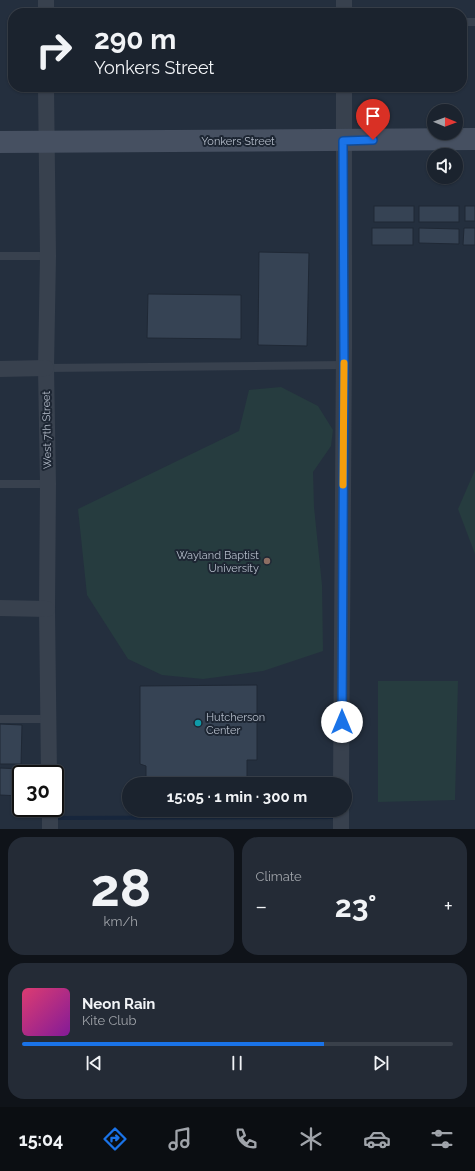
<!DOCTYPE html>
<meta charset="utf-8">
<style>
:root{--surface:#1b232e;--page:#242b36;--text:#f1f3f6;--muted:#a0a4aa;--line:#39404a;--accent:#1a73e8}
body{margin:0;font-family:Raleway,sans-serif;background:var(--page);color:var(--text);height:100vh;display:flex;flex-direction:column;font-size:15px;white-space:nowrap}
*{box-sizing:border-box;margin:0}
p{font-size:13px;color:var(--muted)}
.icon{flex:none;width:22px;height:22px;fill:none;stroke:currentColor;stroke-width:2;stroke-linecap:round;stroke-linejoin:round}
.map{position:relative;height:829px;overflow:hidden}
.drawer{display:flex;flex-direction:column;gap:8px;padding:8px;background:#0f1319;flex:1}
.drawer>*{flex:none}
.guide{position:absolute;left:8px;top:8px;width:459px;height:84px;border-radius:16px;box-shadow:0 1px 3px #0004,0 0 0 1px var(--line);background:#1b232e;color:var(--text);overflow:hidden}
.needle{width:26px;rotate:91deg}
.buttons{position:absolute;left:427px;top:104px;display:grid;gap:8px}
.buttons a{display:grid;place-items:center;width:36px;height:36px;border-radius:50%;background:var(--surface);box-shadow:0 1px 3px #0004,0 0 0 1px var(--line);font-size:20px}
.speed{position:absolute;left:12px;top:765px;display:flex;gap:8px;font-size:20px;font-weight:700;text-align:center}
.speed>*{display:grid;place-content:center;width:52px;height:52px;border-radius:50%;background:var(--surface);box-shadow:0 1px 3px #0004,0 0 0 1px var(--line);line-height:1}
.speed .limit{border:2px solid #111;border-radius:6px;background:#fff;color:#111}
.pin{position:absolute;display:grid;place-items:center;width:34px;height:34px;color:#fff;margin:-41px -17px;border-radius:50% 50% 50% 0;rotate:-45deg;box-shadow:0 0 4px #0007}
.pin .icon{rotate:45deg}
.me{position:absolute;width:44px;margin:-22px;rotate:0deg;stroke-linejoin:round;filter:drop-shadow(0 0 3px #0008)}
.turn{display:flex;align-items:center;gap:14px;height:84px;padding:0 20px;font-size:18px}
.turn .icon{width:52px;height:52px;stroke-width:2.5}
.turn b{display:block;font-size:28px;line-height:34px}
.big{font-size:30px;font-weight:700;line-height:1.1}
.drawer .card{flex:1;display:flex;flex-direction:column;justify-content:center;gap:6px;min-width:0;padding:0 14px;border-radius:16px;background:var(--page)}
.drawer .dial{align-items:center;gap:0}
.dial b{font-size:52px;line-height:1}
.song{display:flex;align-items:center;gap:12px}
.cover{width:48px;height:48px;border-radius:6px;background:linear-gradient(135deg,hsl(340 70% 55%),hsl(290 70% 35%))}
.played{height:4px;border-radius:2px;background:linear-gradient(90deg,var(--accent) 70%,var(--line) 70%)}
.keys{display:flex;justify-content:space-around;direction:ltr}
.heat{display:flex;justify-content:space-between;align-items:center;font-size:22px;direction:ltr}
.drawer .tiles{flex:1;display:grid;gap:8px;grid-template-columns:1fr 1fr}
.card:last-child{grid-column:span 2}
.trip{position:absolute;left:122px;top:777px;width:230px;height:40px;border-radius:20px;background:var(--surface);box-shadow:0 1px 3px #0004,0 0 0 1px var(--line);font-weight:700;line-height:40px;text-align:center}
.tabs{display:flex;height:64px;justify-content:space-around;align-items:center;background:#0b0e12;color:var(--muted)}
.tabs .icon{width:28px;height:28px}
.tabs .active{color:var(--accent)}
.tabs b{font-size:18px;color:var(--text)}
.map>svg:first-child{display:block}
</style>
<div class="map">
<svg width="475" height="829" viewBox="0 0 475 829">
<rect width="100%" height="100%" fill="#242f3e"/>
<g fill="#263c3f">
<polygon points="281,387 318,406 333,430 331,446 313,472 314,507 322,585 323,651 263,671 203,679 162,675 128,659 87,595 78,509 239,431 249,390"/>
<polygon points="475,470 475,554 458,509"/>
<polygon points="378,681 458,681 455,800 378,802"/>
</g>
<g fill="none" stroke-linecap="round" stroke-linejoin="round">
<polyline stroke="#17263c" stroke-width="4" points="53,818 337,817"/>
</g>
<g fill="#364354" stroke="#1f2835">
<rect x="374" y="206" width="40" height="16"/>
<rect x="419" y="206" width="40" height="16"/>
<rect x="465" y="206" width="10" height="15"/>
<rect x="372" y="228" width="41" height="17"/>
<polygon points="419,228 459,229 459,244 419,243"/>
<polygon points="464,228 475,228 475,245 463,245"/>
<polygon points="259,252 309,253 307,346 258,345"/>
<polygon points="148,294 241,295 241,339 147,338"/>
<polygon points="257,685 257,760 247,760 247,784 146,784 146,766 140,764 140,686"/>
<polygon points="0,724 22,725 21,764 0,764"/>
<polygon points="0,768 22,769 21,796 0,795"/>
</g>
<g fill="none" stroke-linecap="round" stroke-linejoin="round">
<g stroke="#38414e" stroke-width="8">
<polyline points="462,22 475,22"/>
<polyline points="0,256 48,256"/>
<polyline points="46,368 344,365"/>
<polyline points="0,484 48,484"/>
<polyline points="0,719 49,719"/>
</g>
<g stroke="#38414e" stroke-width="16">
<polyline points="46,0 46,13"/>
<polyline points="344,13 344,0"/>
<polyline points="46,87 48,256 46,368 48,484 47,609 49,774"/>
<polyline points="0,369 46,368"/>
<polyline points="0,608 47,609"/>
<polyline points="341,784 344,349 344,87"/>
<polyline points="50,808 50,829"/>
<polyline points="341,829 341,810"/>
</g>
<polyline stroke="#465061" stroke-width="22" points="0,142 475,139"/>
</g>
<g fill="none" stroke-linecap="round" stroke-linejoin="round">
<g stroke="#114b97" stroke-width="10">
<polyline id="route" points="342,722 344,365 343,141 373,140"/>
</g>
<use href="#route" stroke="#1a73e8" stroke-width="7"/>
<polyline stroke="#f59e0b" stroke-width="7" points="343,485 344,363"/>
</g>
<circle fill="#8d6e63" stroke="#1d2633" stroke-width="1.5" cx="267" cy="561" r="4"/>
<circle fill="#0f9aa8" stroke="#1d2633" stroke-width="1.5" cx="198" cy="723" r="4"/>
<g text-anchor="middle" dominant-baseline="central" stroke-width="4" stroke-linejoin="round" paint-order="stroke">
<g font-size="11" fill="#b4bcc9" stroke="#1d2633">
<text x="238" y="141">Yonkers Street</text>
<text transform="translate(47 430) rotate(-91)">West 7th Street</text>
</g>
<g font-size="11" fill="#b4bcc9" stroke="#1d2633" text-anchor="end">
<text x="259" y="555">Wayland Baptist<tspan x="259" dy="13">University</tspan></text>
<text x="206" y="717" text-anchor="start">Hutcherson<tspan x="206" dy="13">Center</tspan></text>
</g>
</g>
</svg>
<div class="buttons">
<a><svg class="needle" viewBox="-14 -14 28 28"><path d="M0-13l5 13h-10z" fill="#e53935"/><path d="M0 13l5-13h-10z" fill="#a0a4aa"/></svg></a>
<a><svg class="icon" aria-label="sound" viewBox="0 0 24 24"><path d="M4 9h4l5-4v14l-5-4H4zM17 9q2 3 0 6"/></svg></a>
</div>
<div class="speed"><div class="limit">30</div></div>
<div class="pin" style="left:373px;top:140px;background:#d93025"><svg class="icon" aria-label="arrive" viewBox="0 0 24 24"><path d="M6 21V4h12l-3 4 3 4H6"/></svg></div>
<svg class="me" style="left:342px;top:722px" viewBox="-20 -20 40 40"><circle r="19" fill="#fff"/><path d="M0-13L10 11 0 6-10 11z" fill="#1a73e8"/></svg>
<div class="trip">15:05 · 1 min · 300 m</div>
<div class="guide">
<div class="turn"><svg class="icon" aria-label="right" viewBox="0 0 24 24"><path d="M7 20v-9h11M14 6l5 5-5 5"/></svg><div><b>290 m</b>Yonkers Street</div></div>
</div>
</div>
<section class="drawer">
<div class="tiles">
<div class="card dial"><b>28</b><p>km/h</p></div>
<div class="card"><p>Climate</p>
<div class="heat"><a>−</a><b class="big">23°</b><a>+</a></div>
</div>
<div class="card">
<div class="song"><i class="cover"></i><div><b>Neon Rain</b><p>Kite Club</p></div></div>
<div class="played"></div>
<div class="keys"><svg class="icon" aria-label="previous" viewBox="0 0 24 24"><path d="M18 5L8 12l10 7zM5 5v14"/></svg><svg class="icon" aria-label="pause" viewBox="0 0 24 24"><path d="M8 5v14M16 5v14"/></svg><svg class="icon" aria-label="next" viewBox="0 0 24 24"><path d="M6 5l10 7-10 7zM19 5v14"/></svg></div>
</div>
</div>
</section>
<nav class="tabs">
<b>15:04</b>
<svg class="icon active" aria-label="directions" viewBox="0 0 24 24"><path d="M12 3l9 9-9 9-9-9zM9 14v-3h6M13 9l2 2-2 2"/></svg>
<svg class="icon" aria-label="music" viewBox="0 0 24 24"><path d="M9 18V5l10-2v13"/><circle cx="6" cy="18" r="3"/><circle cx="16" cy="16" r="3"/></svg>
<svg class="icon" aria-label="phone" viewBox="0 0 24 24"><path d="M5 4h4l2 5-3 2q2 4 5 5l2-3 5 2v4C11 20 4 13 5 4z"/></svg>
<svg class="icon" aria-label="climate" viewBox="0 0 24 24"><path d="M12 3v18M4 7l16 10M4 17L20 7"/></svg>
<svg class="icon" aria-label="car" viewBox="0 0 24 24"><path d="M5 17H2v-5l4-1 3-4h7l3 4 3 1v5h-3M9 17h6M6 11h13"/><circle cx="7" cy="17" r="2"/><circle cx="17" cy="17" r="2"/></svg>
<svg class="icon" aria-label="filters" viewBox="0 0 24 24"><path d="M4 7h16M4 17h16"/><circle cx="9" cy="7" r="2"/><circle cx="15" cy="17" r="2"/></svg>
</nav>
